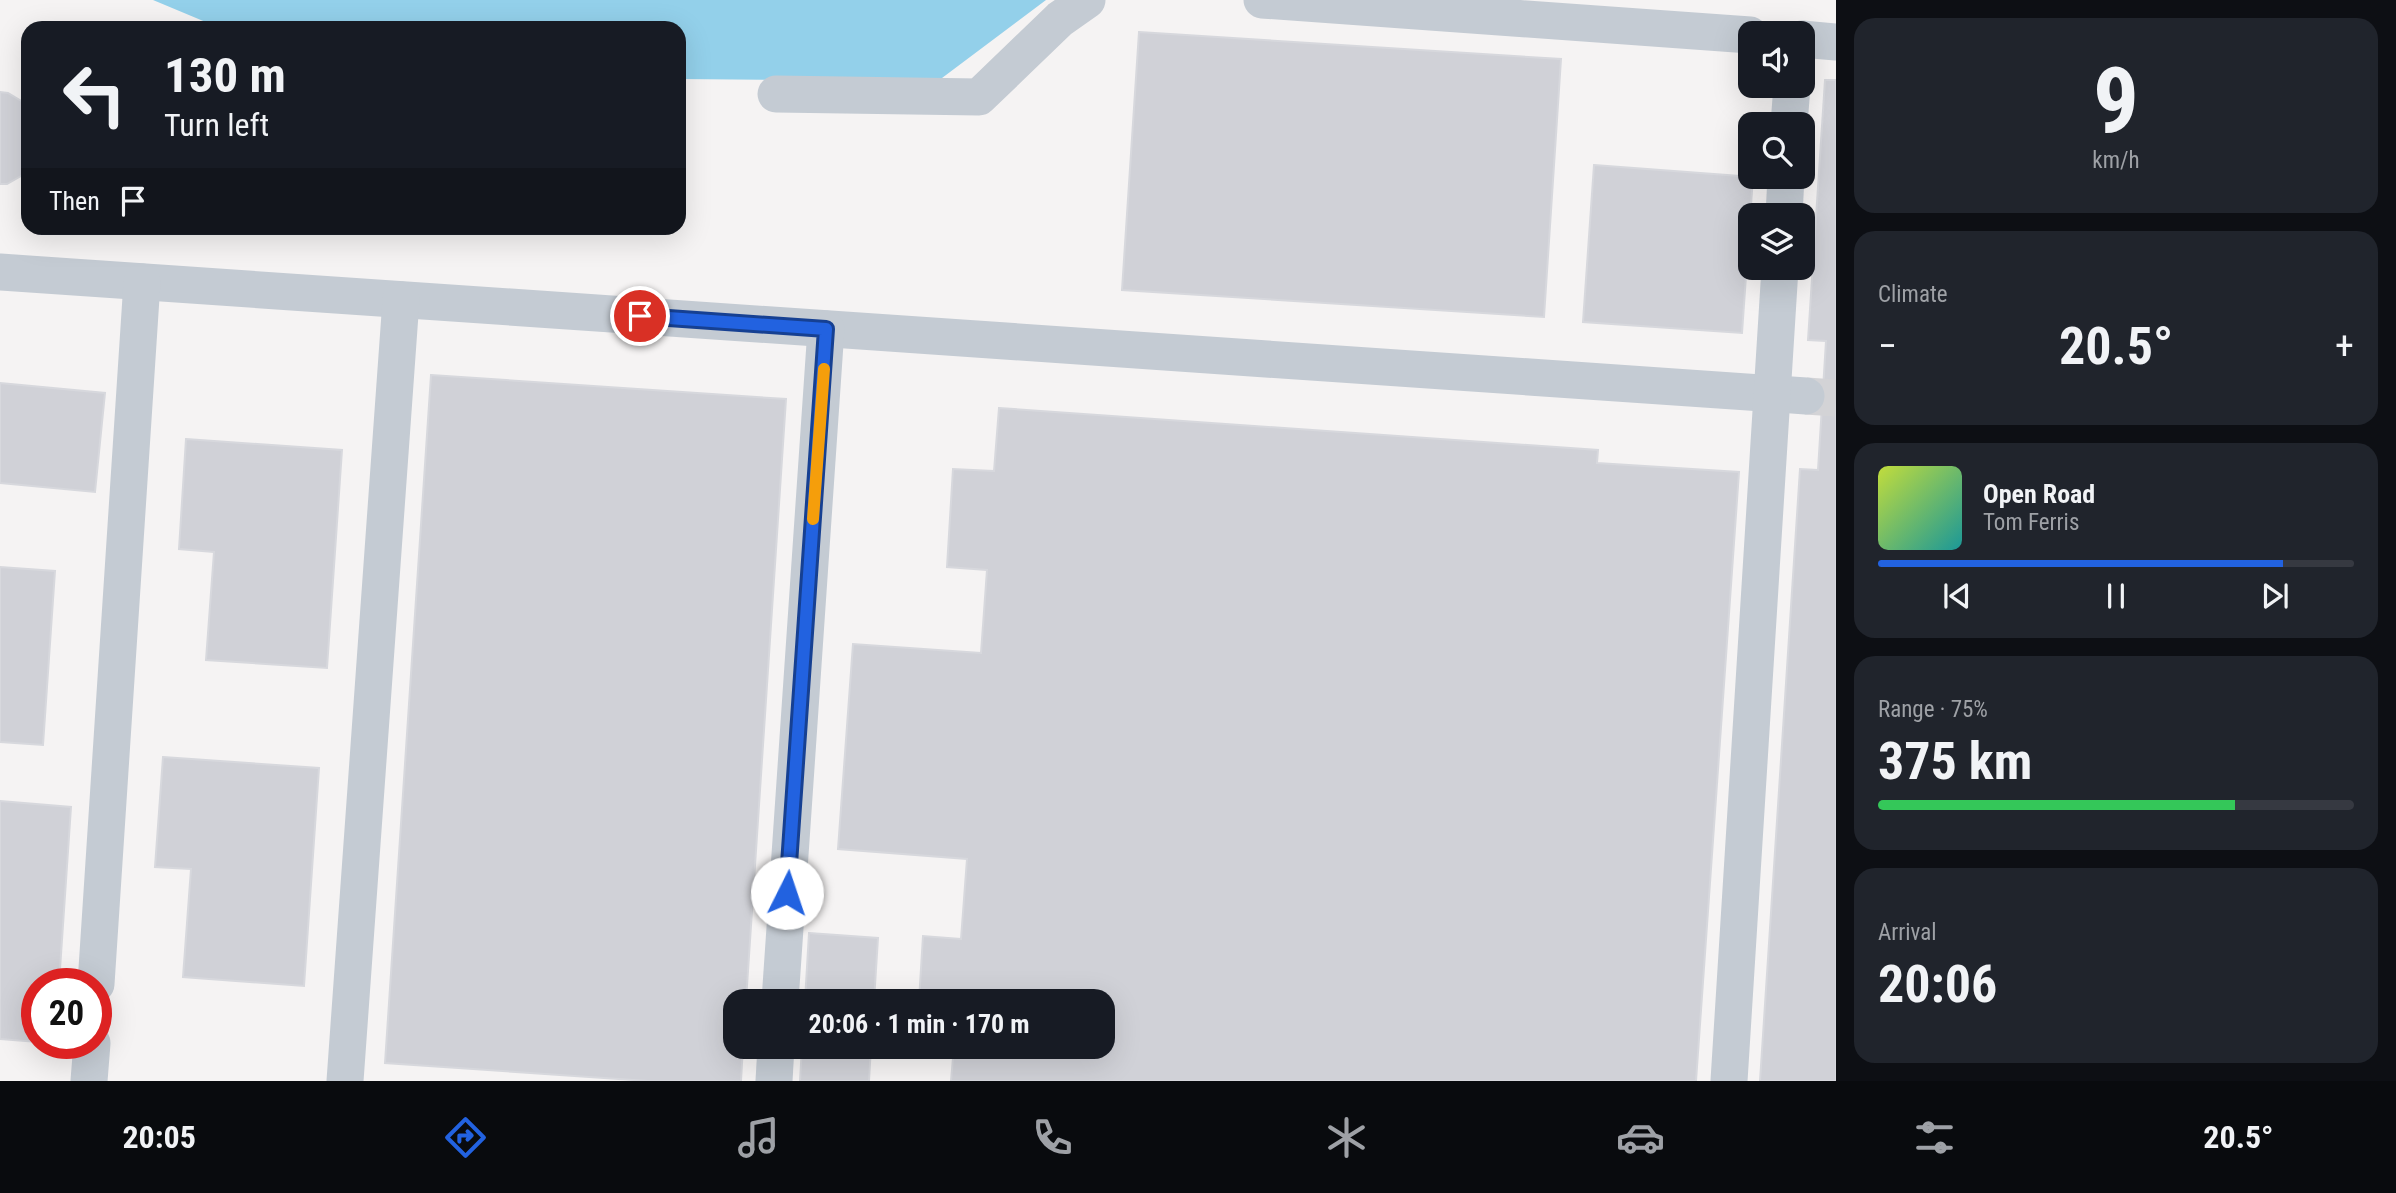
<!DOCTYPE html>
<meta charset="utf-8">
<style>
:root{--surface:#171b24;--page:#20242c;--text:#f1f3f6;--muted:#9ea1a6;--line:#363941;--accent:#2262e0}
body{margin:0;font-family:"Roboto Condensed",sans-serif;background:var(--page);color:var(--text);height:100vh;display:flex;flex-direction:column;font-size:26px;white-space:nowrap}
*{box-sizing:border-box;margin:0}
p{font-size:23px;color:var(--muted)}
.icon{flex:none;width:38px;height:38px;fill:none;stroke:currentColor;stroke-width:2;stroke-linecap:round;stroke-linejoin:round}
.map{position:relative;flex:1;overflow:hidden}
.sheet{display:flex;flex-direction:column;gap:18px;padding:18px;background:#0d0f14;width:560px}
.sheet>*{flex:none}
.top-card{position:absolute;left:21px;top:21px;width:665px;height:214px;border-radius:21px;box-shadow:0 7px 28px #0002;background:#171b24;color:var(--text);overflow:hidden}
.fabs{position:absolute;left:1738px;top:21px;display:grid;gap:14px}
.fabs a{display:grid;place-items:center;width:77px;height:77px;border-radius:14px;background:var(--surface);box-shadow:0 7px 28px #0002;font-size:35px}
.speed{position:absolute;left:21px;top:968px;display:flex;gap:14px;font-size:35px;font-weight:700;text-align:center}
.speed>*{display:grid;place-content:center;width:91px;height:91px;border-radius:50%;background:var(--surface);box-shadow:0 7px 28px #0002;line-height:1}
.speed .limit{border:10px solid #d22;background:#fff;color:#111}
.pin{position:absolute;display:grid;place-items:center;width:60px;height:60px;color:#fff;margin:-30px;border:4px solid #fff;border-radius:50%;box-shadow:0 2px 7px #0007}
.me{position:absolute;width:77px;margin:-38px;rotate:4deg;stroke-linejoin:round;filter:drop-shadow(0 0 5px #0008)}
.turn{display:flex;align-items:center;gap:24px;height:147px;padding:0 28px;font-size:32px}
.turn .icon{width:91px;height:91px;stroke-width:2.5}
.turn b{display:block;font-size:49px;line-height:60px}
.then{display:flex;align-items:center;height:66px;padding:0 28px;background:#0003;gap:14px;font-size:26px}
.big{font-size:52px;font-weight:700;line-height:1.1}
.sheet .widget{flex:1;display:flex;flex-direction:column;justify-content:center;gap:10px;min-width:0;padding:0 24px;border-radius:21px;background:var(--page)}
.sheet .dial{align-items:center;gap:0}
.dial b{font-size:91px;line-height:1}
.song{display:flex;align-items:center;gap:21px}
.cover{width:84px;height:84px;border-radius:10px;background:linear-gradient(135deg,hsl(70 70% 55%),hsl(180 70% 35%))}
.played{height:7px;border-radius:4px;background:linear-gradient(90deg,var(--accent) 85%,var(--line) 85%)}
.keys{display:flex;justify-content:space-around;direction:ltr}
.heat{display:flex;justify-content:space-between;align-items:center;font-size:38px;direction:ltr}
.charge{height:10px;border-radius:5px;background:linear-gradient(90deg,#34c759 75%,var(--line) 0)}
.trip{position:absolute;left:723px;top:989px;width:392px;height:70px;border-radius:21px;background:var(--surface);box-shadow:0 7px 28px #0002;font-weight:700;line-height:70px;text-align:center}
.tab-bar{display:flex;height:112px;justify-content:space-around;align-items:center;background:#090b0e;color:var(--muted)}
.tab-bar .icon{width:49px;height:49px}
.tab-bar .on{color:var(--accent)}
.tab-bar b{font-size:32px;color:var(--text)}
main{display:flex;flex:1;min-height:0}
.map>svg:first-child{display:block}
</style>
<main>
<div class="map">
<svg width="1836" height="1081" viewBox="0 0 1836 1081">
<rect width="100%" height="100%" fill="#f5f3f3"/>
<polygon fill="#93d0ea" points="153,0 1046,0 938,81 679,79 679,28 220,28"/>
<g fill="#d0d1d7" stroke="#d7d8dd" stroke-width="2">
<polygon points="1139,32 1561,59 1544,317 1122,290"/>
<polygon points="1825,80 1836,80 1836,1081 1760,1081 1800,469 1818,470 1826,341 1808,340"/>
<polygon points="0,92 8,93 28,105 28,172 7,184 0,184"/>
<polygon points="1594,165 1753,177 1742,333 1583,322"/>
<polygon points="431,375 786,399 746,1001 735,1001 735,1046 743,1046 741,1081 648,1081 385,1063"/>
<polygon points="0,383 105,393 95,492 0,483"/>
<polygon points="999,408 1598,450 1597,463 1739,472 1696,1081 951,1081 954,1046 1102,1046 1102,1001 919,1001 923,936 961,939 967,859 838,849 853,644 981,653 987,570 947,567 953,469 994,471"/>
<polygon points="186,439 342,450 327,668 206,660 214,552 179,549"/>
<polygon points="0,567 55,571 43,745 0,742"/>
<polygon points="163,757 319,768 304,986 183,977 191,869 155,867"/>
<polygon points="0,801 71,807 59,984 37,984 37,1042 0,1039"/>
<polygon points="809,933 878,938 874,1001 805,1001"/>
<polygon points="802,1046 871,1046 869,1081 800,1081"/>
</g>
<g fill="none" stroke-linecap="round" stroke-linejoin="round">
<polyline stroke="#d3d3d6" stroke-width="37" stroke-dasharray="37 18" stroke-linecap="butt" points="1806,396 1836,398"/>
<g stroke="#c4cbd3" stroke-width="37">
<polyline points="1262,0 1750,35"/>
<polyline points="1802,39 1836,42"/>
<polyline points="776,94 979,97 1060,19 1087,0"/>
<polyline points="1789,124 1792,86"/>
<polyline points="1784,215 1786,177"/>
<polyline points="0,272 1806,396"/>
<polyline points="96,984 142,282"/>
<polyline points="780,1001 826,329"/>
<polyline points="89,1081 92,1043"/>
<polyline points="345,1081 401,300"/>
<polyline points="774,1081 776,1046"/>
<polyline points="1729,1081 1780,268"/>
</g>
</g>
<g fill="none" stroke-linecap="round" stroke-linejoin="round">
<g stroke="#164092" stroke-width="18">
<polyline id="route" points="640,316 826,329 787,893"/>
</g>
<use href="#route" stroke="#2262e0" stroke-width="12"/>
<polyline stroke="#f59e0b" stroke-width="12" points="813,519 824,369"/>
</g>
</svg>
<div class="fabs">
<a><svg class="icon" aria-label="sound" viewBox="0 0 24 24"><path d="M4 9h4l5-4v14l-5-4H4zM17 9q2 3 0 6"/></svg></a>
<a><svg class="icon" aria-label="search" viewBox="0 0 24 24"><circle cx="10" cy="10" r="6"/><path d="M15 15l6 6"/></svg></a>
<a><svg class="icon" aria-label="layers" viewBox="0 0 24 24"><path d="M12 4l9 5-9 5-9-5zM3 14l9 5 9-5"/></svg></a>
</div>
<div class="speed"><div class="limit">20</div></div>
<div class="pin" style="left:640px;top:316px;background:#d93025"><svg class="icon" aria-label="arrive" viewBox="0 0 24 24"><path d="M6 21V4h12l-3 4 3 4H6"/></svg></div>
<svg class="me" style="left:787px;top:893px" viewBox="-20 -20 40 40"><circle r="19" fill="#fff"/><path d="M0-13L10 11 0 6-10 11z" fill="#2262e0"/></svg>
<div class="trip">20:06 · 1 min · 170 m</div>
<div class="top-card">
<div class="turn"><svg class="icon" aria-label="left" viewBox="0 0 24 24"><path d="M17 20v-9H6M10 6l-5 5 5 5"/></svg><div><b>130 m</b>Turn left</div></div>
<div class="then">Then<svg class="icon" aria-label="arrive" viewBox="0 0 24 24"><path d="M6 21V4h12l-3 4 3 4H6"/></svg></div>
</div>
</div>
<section class="sheet">
<div class="widget dial"><b>9</b><p>km/h</p></div>
<div class="widget"><p>Climate</p>
<div class="heat"><a>−</a><b class="big">20.5°</b><a>+</a></div>
</div>
<div class="widget">
<div class="song"><i class="cover"></i><div><b>Open Road</b><p>Tom Ferris</p></div></div>
<div class="played"></div>
<div class="keys"><svg class="icon" aria-label="previous" viewBox="0 0 24 24"><path d="M18 5L8 12l10 7zM5 5v14"/></svg><svg class="icon" aria-label="pause" viewBox="0 0 24 24"><path d="M8 5v14M16 5v14"/></svg><svg class="icon" aria-label="next" viewBox="0 0 24 24"><path d="M6 5l10 7-10 7zM19 5v14"/></svg></div>
</div>
<div class="widget"><p>Range · 75%</p><b class="big">375 km</b><div class="charge"></div></div>
<div class="widget"><p>Arrival</p><b class="big">20:06</b></div>
</section>
</main>
<nav class="tab-bar">
<b>20:05</b>
<svg class="icon on" aria-label="directions" viewBox="0 0 24 24"><path d="M12 3l9 9-9 9-9-9zM9 14v-3h6M13 9l2 2-2 2"/></svg>
<svg class="icon" aria-label="music" viewBox="0 0 24 24"><path d="M9 18V5l10-2v13"/><circle cx="6" cy="18" r="3"/><circle cx="16" cy="16" r="3"/></svg>
<svg class="icon" aria-label="phone" viewBox="0 0 24 24"><path d="M5 4h4l2 5-3 2q2 4 5 5l2-3 5 2v4C11 20 4 13 5 4z"/></svg>
<svg class="icon" aria-label="climate" viewBox="0 0 24 24"><path d="M12 3v18M4 7l16 10M4 17L20 7"/></svg>
<svg class="icon" aria-label="car" viewBox="0 0 24 24"><path d="M5 17H2v-5l4-1 3-4h7l3 4 3 1v5h-3M9 17h6M6 11h13"/><circle cx="7" cy="17" r="2"/><circle cx="17" cy="17" r="2"/></svg>
<svg class="icon" aria-label="filters" viewBox="0 0 24 24"><path d="M4 7h16M4 17h16"/><circle cx="9" cy="7" r="2"/><circle cx="15" cy="17" r="2"/></svg>
<b>20.5°</b>
</nav>
